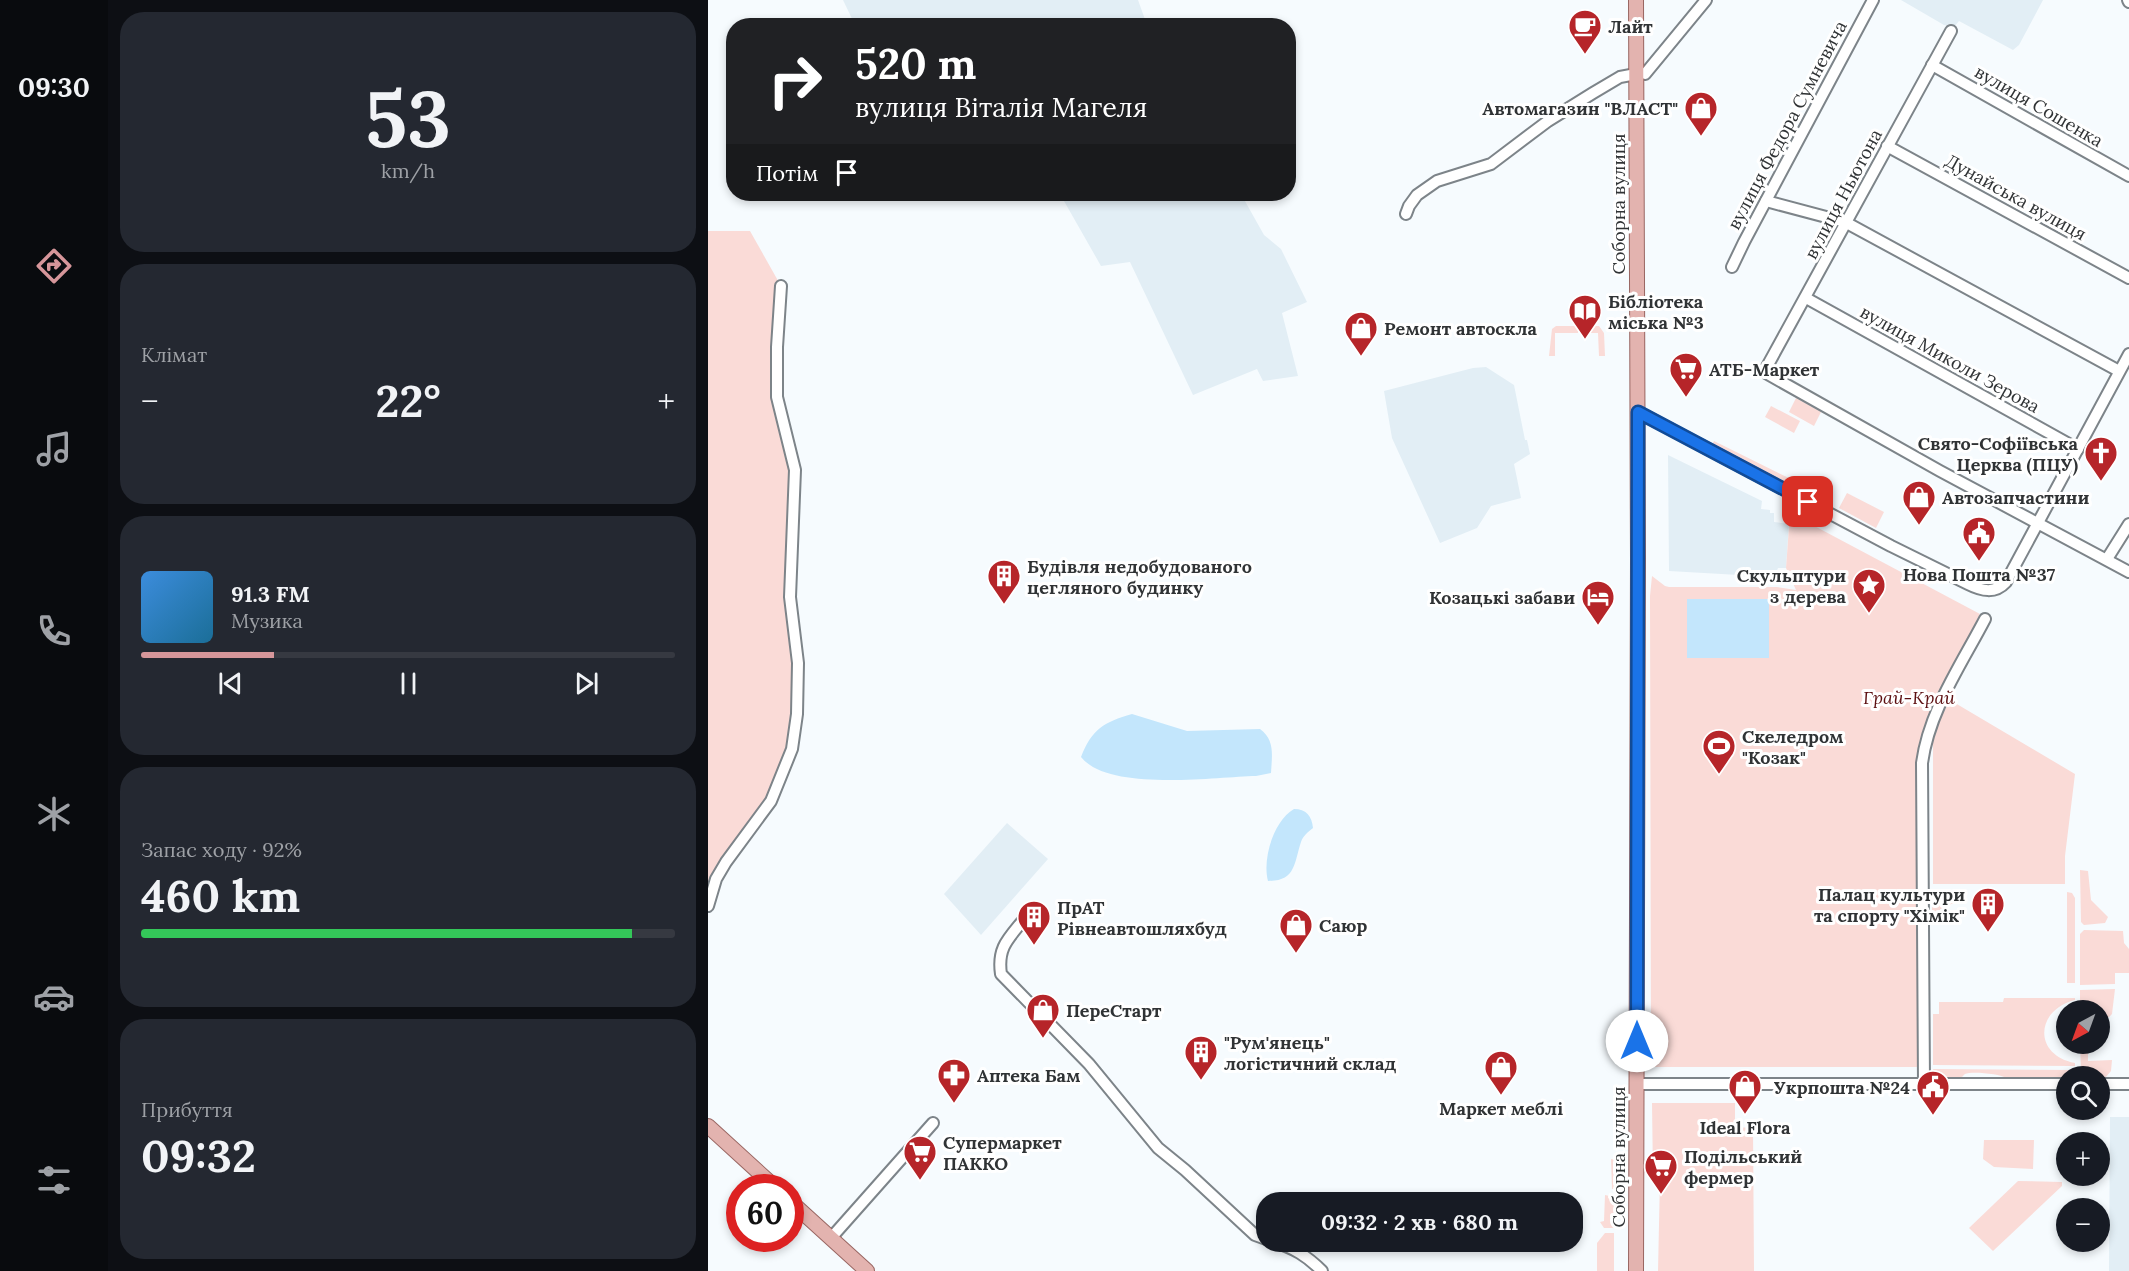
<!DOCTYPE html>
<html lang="uk">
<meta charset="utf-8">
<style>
:root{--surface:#171b24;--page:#242831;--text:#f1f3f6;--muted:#9ea1a6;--line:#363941;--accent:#d6969a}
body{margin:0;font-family:Lora,serif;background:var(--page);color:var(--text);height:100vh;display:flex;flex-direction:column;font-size:22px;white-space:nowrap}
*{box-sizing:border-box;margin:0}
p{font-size:20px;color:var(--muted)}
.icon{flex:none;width:33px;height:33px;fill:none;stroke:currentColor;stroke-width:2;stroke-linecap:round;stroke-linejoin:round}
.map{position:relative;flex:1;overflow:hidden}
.panel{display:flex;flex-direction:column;gap:12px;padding:12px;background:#0d0f14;width:600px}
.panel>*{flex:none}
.hud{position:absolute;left:18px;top:18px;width:570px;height:183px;border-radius:24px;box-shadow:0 3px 9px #0003;background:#202124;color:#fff;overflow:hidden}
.needle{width:39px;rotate:221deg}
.buttons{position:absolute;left:1348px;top:1000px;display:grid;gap:12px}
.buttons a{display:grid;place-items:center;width:54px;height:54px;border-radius:50%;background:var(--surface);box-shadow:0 3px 9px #0003;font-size:30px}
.speed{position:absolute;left:18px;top:1174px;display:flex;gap:12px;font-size:30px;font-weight:700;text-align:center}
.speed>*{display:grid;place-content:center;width:78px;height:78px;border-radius:50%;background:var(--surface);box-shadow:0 3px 9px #0003;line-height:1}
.speed .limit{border:9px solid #d22;background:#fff;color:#111}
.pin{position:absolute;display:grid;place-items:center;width:51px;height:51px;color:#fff;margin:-26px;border-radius:12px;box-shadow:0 3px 9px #0006}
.me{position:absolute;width:66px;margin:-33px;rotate:0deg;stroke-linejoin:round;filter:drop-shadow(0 0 4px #0008)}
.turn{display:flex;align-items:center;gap:21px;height:126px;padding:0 30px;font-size:27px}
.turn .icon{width:78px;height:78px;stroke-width:2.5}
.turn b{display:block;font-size:42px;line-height:51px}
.then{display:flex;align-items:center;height:57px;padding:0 30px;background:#0003;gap:12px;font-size:22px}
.big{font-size:45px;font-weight:700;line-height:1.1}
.panel .tile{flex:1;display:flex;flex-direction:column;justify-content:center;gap:9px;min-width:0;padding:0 21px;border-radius:24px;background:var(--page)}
.panel .dial{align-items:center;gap:0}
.dial b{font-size:78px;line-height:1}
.song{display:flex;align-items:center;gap:18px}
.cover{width:72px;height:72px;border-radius:9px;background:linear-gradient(135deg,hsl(210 70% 55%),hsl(200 70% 35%))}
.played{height:6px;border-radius:3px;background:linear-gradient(90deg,var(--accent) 25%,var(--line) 25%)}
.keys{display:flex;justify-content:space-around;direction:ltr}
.heat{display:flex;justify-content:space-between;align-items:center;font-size:33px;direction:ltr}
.charge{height:9px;border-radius:4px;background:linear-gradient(90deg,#34c759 92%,var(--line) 0)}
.trip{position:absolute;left:548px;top:1192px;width:327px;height:60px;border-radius:24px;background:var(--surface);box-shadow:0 3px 9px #0003;font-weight:700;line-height:60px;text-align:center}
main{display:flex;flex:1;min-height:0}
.tabs{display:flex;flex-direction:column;width:108px;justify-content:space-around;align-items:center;background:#090b0e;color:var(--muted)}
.tabs .icon{width:42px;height:42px}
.tabs .on{color:var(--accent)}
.tabs b{font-size:27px;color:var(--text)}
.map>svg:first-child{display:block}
</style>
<main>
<nav class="tabs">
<b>09:30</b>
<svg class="icon on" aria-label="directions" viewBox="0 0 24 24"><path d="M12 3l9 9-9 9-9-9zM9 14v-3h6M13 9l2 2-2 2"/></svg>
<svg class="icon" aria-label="music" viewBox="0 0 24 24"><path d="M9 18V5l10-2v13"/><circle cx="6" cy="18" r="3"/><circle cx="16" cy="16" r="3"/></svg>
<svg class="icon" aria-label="phone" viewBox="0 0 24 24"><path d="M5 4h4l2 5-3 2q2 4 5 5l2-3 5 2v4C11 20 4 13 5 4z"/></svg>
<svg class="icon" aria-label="climate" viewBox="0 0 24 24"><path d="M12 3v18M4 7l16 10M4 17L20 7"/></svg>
<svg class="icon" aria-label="car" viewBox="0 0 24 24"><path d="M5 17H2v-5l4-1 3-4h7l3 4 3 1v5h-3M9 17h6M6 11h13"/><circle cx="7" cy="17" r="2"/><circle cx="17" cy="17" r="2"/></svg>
<svg class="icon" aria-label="filters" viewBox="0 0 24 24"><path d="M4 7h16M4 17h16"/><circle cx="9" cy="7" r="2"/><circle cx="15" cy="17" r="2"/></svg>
</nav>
<section class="panel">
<div class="tile dial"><b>53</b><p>km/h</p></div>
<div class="tile"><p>Клімат</p>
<div class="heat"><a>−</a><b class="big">22°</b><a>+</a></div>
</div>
<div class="tile">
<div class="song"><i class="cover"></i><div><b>91.3 FM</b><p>Музика</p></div></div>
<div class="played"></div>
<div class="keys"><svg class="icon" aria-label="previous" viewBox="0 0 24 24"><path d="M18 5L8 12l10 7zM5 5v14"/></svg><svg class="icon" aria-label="pause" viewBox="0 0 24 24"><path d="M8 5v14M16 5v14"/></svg><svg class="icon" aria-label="next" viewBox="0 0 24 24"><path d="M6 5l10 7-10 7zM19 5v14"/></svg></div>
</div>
<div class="tile"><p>Запас ходу · 92%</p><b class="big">460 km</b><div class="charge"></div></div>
<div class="tile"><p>Прибуття</p><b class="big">09:32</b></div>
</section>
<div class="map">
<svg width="1421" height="1271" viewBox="0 0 1421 1271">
<rect width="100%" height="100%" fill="#f6fbfe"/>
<g fill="#e2eef5">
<polygon points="135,0 430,0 439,25 147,25"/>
<polygon points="1193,0 1335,0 1311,45 1305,50 1251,21 1246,27 1236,25"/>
<polygon points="352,194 533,194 556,235 573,249 599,302 574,313 590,376 555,381 549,369 485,395 422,262 393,266"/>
<polygon points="778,367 806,385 817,440 819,440 822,454 806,464 813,498 783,506 769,528 732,543 684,438 676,391 765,368"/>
<polygon points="960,455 1054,501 1053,509 1062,510 1062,513 1066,513 1066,522 1081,524 1078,568 1070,568 1066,577 961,571"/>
<polygon points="299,823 340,859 273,935 236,894"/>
<polygon points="1402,1117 1421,1117 1421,1271 1401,1271"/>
</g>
<g fill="#fadbd7">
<polygon points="0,231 42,231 73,286 69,397 82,444 82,597 89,714 75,775 18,862 0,906"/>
<polygon points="848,326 870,326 870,333 847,333 847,356 841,356 844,329"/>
<polygon points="877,326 891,326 896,333 897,356 891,356 890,333 878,333"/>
<polygon points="1088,398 1113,412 1106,426 1081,412"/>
<polygon points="1063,406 1092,421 1086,433 1057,417"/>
<polygon points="1006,441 1101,488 1098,494 1004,445"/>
<polygon points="1139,493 1176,512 1168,528 1131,508"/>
<polygon points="1082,513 1272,614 1247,663 1217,743 1215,1067 943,1067 942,596 944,576 957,586 961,587 1069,587 1088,590 1078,568"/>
<polygon points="1242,700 1367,774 1357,856 1357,884 1225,884 1225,741 1232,719"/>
<polygon points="1372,870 1380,871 1383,900 1400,917 1397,923 1376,925 1373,922"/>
<polygon points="1228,891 1246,892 1246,904 1243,904 1240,909 1232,909 1232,913 1224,913 1224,898 1228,898"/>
<polygon points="1359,892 1364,893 1367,898 1367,983 1359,983"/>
<polygon points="1376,930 1415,931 1416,943 1421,949 1421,973 1407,973 1407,984 1372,985 1372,934"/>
<polygon points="1407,989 1404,1014 1401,1017 1392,1018 1392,1011 1372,1011 1372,990"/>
<path d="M1296 998H1367V1000C1327 1010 1325 1055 1367 1063V1066L1225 1065V1014H1231V1002H1295Z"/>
<polygon points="1372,1044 1380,1044 1380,1061 1404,1060 1403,1071 1397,1078 1375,1076 1373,1070"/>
<path d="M1225 1069 1367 1070 1364 1076 1359 1078H1298C1293 1074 1264 1071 1257 1074 1255 1075 1255 1077 1253 1077 1244 1082 1228 1079 1225 1069Z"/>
<polygon points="944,1103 1027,1103 1027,1128 1045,1127 1046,1271 950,1271 952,1178 945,1177"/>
<polygon points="1276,1140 1326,1140 1325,1169 1286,1167 1275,1159"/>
<polygon points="903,1159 912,1161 910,1189 904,1189"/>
<polygon points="1310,1181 1354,1182 1354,1186 1285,1251 1261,1228"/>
<polygon points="897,1195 906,1197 906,1228 896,1228 892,1222 896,1221"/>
<polygon points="897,1233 906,1233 906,1271 889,1271 889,1243"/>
</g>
<g fill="#c3e6fc">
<rect x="979" y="599" width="82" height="59"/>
<path d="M424 714 479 731 552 729C567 740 564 755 563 773L548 776C505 777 401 792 373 757 384 729 396 722 424 714Z"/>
<path d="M586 809C598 809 604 816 605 828 600 832 595 836 593 842 586 863 588 881 560 881 554 859 566 820 586 809Z"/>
</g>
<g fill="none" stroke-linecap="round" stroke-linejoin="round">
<g stroke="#7d8489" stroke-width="14">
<g id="minor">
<polyline points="1420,0 1421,2"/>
<polyline points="1243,31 1056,372 1232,471 1421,572"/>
<polyline points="1224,65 1421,176"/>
<polyline points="937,74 998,0"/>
<polyline points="1179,146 1421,278"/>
<polyline points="1058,201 1137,222 1411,371"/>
<polyline points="698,214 701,206 709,195 729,181 783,164 840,121 885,93 912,77 928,74"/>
<polyline points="1024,267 1036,242 1165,0"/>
<polyline points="1098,298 1370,449"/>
<path d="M930 412 1183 546 1260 584C1274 591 1287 594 1298 582L1421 354"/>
<polyline points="1399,559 1421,524"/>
<polyline points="0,906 8,879 18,862 63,801 84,749 89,714 90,663 82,597 87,470 69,397 69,347 73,286"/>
<path d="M317 918C301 938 289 947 293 974L381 1064 450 1148 477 1170 547 1235 558 1239"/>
<polyline points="929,1084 1359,1084"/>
<path d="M1216 1084 1214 763C1221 711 1253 665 1277 619"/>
<polyline points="1392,1084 1421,1084"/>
<polyline points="123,1238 225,1123"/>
<path d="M566 1242C586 1248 599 1256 614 1271"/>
</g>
</g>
<g stroke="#996662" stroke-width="16">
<g id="major">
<polyline points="0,1126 68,1188"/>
<polyline points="82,1201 159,1271"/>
<polyline points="928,1271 930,558 928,0"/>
</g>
</g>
<use href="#minor" stroke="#fff" stroke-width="10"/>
<use href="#major" stroke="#e3b3af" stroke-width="14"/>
</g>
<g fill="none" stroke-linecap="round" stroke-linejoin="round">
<g stroke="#114b97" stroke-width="15">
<polyline id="route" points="929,1041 930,412 1100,502"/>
</g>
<use href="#route" stroke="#1a73e8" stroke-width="10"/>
</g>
<defs>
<g id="cafe-pin" transform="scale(1.725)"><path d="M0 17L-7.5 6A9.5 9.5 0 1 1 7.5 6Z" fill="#b62529" stroke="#fff"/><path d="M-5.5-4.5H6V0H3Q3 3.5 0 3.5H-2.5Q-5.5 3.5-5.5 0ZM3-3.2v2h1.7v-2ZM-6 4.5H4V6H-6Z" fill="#fff"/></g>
<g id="shop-pin" transform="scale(1.725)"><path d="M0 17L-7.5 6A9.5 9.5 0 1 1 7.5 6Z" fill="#b62529" stroke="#fff"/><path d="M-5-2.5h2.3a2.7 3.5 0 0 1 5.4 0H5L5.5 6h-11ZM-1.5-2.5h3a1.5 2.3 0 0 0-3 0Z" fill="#fff"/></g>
<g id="library-pin" transform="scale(1.725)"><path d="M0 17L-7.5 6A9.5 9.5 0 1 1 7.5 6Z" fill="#b62529" stroke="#fff"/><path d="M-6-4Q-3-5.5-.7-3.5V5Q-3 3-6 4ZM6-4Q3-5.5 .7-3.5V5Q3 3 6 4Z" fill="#fff"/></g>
<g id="supermarket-pin" transform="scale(1.725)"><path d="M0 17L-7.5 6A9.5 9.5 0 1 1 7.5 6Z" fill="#b62529" stroke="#fff"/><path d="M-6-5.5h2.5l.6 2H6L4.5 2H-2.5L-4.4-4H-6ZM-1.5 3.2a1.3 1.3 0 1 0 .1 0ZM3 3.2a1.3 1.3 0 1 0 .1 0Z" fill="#fff"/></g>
<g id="church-pin" transform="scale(1.725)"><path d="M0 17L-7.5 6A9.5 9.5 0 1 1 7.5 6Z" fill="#b62529" stroke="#fff"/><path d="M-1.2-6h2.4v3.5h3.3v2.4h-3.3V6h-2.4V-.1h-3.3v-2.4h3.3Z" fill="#fff"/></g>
<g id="civic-pin" transform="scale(1.725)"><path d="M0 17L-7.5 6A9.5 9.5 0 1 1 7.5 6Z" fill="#b62529" stroke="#fff"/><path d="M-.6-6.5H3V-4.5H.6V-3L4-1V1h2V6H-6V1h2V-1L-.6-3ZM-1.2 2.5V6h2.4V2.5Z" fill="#fff"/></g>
<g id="building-pin" transform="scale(1.725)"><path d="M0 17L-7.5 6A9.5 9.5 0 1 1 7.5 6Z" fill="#b62529" stroke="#fff"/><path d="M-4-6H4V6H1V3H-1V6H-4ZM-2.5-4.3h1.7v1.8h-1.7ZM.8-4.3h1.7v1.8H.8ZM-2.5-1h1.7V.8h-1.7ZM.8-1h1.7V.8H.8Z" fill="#fff"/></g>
<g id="sight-pin" transform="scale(1.725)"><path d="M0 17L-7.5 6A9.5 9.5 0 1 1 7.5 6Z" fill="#b62529" stroke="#fff"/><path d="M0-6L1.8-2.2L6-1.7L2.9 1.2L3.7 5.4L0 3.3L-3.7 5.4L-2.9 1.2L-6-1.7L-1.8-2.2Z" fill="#fff"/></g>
<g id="hotel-pin" transform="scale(1.725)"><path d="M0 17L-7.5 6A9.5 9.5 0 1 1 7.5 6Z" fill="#b62529" stroke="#fff"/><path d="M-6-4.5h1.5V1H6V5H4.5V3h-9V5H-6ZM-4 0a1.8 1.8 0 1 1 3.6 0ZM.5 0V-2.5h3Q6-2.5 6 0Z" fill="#fff"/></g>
<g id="stadium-pin" transform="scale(1.725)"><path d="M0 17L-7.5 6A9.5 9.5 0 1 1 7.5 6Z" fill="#b62529" stroke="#fff"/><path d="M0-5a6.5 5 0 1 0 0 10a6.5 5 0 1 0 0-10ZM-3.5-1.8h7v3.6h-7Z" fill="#fff"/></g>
<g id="pharmacy-pin" transform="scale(1.725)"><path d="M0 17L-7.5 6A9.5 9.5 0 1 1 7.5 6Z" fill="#b62529" stroke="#fff"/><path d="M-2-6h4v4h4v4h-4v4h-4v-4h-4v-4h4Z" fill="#fff"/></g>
</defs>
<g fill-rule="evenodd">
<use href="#cafe-pin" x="877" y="26"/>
<use href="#shop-pin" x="993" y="108"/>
<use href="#library-pin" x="877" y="311"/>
<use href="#shop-pin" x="653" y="328"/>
<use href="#supermarket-pin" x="978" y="369"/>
<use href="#church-pin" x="1393" y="453"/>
<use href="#shop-pin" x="1211" y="497"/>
<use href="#civic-pin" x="1271" y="533"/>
<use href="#building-pin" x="296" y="576"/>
<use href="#sight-pin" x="1161" y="585"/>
<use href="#hotel-pin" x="890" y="597"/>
<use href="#stadium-pin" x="1011" y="746"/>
<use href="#building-pin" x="1280" y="904"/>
<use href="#building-pin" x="326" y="917"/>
<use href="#shop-pin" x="588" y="925"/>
<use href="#shop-pin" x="335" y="1010"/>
<use href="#building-pin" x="493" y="1052"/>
<use href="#shop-pin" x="793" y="1067"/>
<use href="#pharmacy-pin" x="246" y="1075"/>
<use href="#shop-pin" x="1037" y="1086"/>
<use href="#civic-pin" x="1225" y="1087"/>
<use href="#supermarket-pin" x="212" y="1152"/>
<use href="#supermarket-pin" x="953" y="1166"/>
</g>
<g text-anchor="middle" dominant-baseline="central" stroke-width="6" stroke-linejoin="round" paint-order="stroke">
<g font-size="18" font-weight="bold" fill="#303335" stroke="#fff" text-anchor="start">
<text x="900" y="26">Лайт</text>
<text x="970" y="108" text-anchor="end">Автомагазин "ВЛАСТ"</text>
<text x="900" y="301">Бібліотека<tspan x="900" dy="21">міська №3</tspan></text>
<text x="676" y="328">Ремонт автоскла</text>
<text x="1001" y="369">АТБ-Маркет</text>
<text x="1370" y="443" text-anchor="end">Свято-Софіївська<tspan x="1370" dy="21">Церква (ПЦУ)</tspan></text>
<text x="1234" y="497">Автозапчастини</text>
<text x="319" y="566">Будівля недобудованого<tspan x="319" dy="21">цегляного будинку</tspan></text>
<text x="1271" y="574" text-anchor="middle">Нова Пошта №37</text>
<text x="1138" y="575" text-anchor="end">Скульптури<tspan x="1138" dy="21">з дерева</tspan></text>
<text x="867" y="597" text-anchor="end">Козацькі забави</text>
<text x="1034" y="736">Скеледром<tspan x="1034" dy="21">"Козак"</tspan></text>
<text x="1257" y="894" text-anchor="end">Палац культури<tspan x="1257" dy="21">та спорту "Хімік"</tspan></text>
<text x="349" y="907">ПрАТ<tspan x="349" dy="21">Рівнеавтошляхбуд</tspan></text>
<text x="611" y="925">Саюр</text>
<text x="358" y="1010">ПереСтарт</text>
<text x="516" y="1042">"Рум'янець"<tspan x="516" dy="21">логістичний склад</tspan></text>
<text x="269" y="1075">Аптека Бам</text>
<text x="1202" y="1087" text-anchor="end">Укрпошта №24</text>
<text x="793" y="1108" text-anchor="middle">Маркет меблі</text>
<text x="1037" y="1127" text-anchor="middle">Ideal Flora</text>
<text x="235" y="1142">Супермаркет<tspan x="235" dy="21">ПАККО</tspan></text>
<text x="976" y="1156">Подільський<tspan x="976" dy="21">фермер</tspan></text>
</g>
<g font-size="18" fill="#303335" stroke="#fff">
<text transform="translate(1331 106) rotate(30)">вулиця Сошенка</text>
<text transform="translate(1079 125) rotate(-62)">вулиця Федора Сумневича</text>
<text transform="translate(1135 194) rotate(-62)">вулиця Ньютона</text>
<text transform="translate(1308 197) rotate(29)">Дунайська вулиця</text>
<text transform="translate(910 204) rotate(-90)">Соборна вулиця</text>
<text transform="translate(1242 359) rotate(29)">вулиця Миколи Зерова</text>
<text transform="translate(910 1157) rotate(-90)">Соборна вулиця</text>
</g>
<g font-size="18" font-style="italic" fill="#5c0f11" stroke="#fff">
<text x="1201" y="697">Грай-Край</text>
</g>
</g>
</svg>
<div class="buttons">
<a><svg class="needle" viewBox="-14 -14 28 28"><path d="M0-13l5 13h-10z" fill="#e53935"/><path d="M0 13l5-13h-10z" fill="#9ea1a6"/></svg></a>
<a><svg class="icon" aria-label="search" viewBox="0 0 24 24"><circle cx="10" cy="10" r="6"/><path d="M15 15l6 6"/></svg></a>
<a>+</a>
<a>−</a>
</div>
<div class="speed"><div class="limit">60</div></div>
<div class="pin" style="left:1100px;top:502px;background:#d93025"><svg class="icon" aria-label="arrive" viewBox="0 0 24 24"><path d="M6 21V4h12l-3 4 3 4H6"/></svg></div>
<svg class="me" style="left:929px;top:1041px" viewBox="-20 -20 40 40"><circle r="19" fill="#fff"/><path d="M0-13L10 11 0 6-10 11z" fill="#1a73e8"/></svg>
<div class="trip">09:32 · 2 хв · 680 m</div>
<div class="hud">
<div class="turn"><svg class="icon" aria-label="right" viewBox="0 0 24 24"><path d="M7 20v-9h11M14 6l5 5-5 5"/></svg><div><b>520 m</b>вулиця Віталія Магеля</div></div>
<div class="then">Потім<svg class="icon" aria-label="arrive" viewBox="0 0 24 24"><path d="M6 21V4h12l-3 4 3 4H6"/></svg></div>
</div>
</div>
</main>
